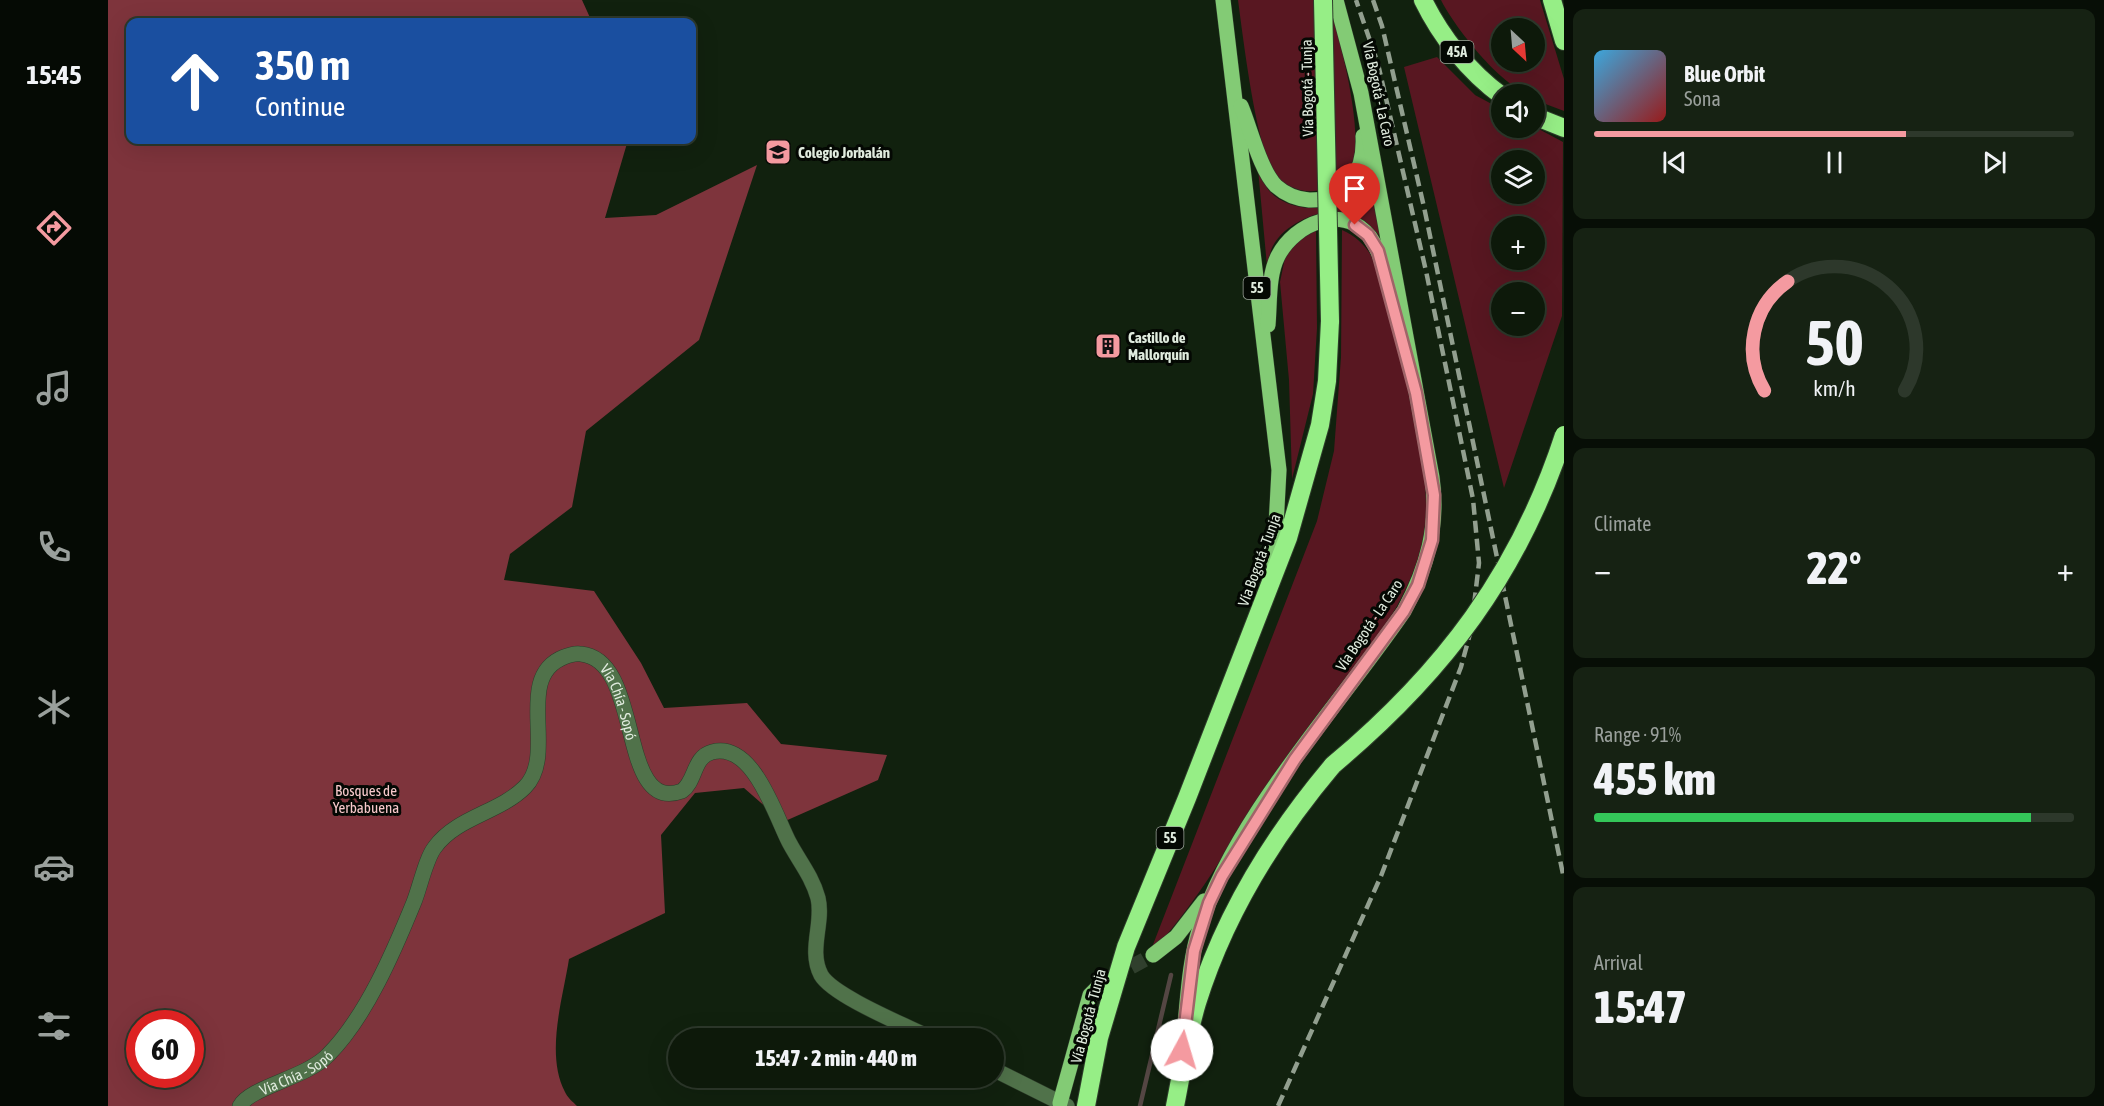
<!DOCTYPE html>
<meta charset="utf-8">
<style>
:root{--surface:#0d190a;--page:#162213;--text:#f1f3f6;--muted:#9aa09c;--line:#2d382b;--accent:#f49aa0}
body{margin:0;font-family:"Asap Condensed",sans-serif;background:var(--page);color:var(--text);height:100vh;display:flex;flex-direction:column;font-size:22px;white-space:nowrap}
*{box-sizing:border-box;margin:0}
p{font-size:20px;color:var(--muted)}
.icon{flex:none;width:33px;height:33px;fill:none;stroke:currentColor;stroke-width:2;stroke-linecap:round;stroke-linejoin:round}
.map{position:relative;flex:1;overflow:hidden}
.side{display:flex;flex-direction:column;gap:9px;padding:9px;background:#070e06;width:540px}
.side>*{flex:none}
.hud{position:absolute;left:18px;top:18px;width:570px;height:126px;border-radius:12px;box-shadow:0 6px 24px #0002,0 0 0 2px var(--line);background:#1a4fa0;color:#fff;overflow:hidden}
.needle{width:39px;rotate:154deg}
.controls{position:absolute;left:1383px;top:18px;display:grid;gap:12px}
.controls a{display:grid;place-items:center;width:54px;height:54px;border-radius:50%;background:var(--surface);box-shadow:0 6px 24px #0002,0 0 0 2px var(--line);font-size:30px}
.speed{position:absolute;left:18px;top:1010px;display:flex;gap:12px;font-size:30px;font-weight:700;text-align:center}
.speed>*{display:grid;place-content:center;width:78px;height:78px;border-radius:50%;background:var(--surface);box-shadow:0 6px 24px #0002,0 0 0 2px var(--line);line-height:1}
.speed .limit{border:9px solid #d22;background:#fff;color:#111}
.pin{position:absolute;display:grid;place-items:center;width:51px;height:51px;color:#fff;margin:-62px -26px;border-radius:50% 50% 50% 0;rotate:-45deg;box-shadow:0 0 6px #0007}
.pin .icon{rotate:45deg}
.me{position:absolute;width:66px;margin:-33px;rotate:6deg;stroke-linejoin:round;filter:drop-shadow(0 0 4px #0008)}
.turn{display:flex;align-items:center;gap:21px;height:126px;padding:0 30px;font-size:27px}
.turn .icon{width:78px;height:78px;stroke-width:2.5}
.turn b{display:block;font-size:42px;line-height:51px}
.big{font-size:45px;font-weight:800;line-height:1.1}
.side .card{flex:1;display:flex;flex-direction:column;justify-content:center;gap:9px;min-width:0;padding:0 21px;border-radius:12px;background:var(--page)}
.side .dial{align-items:center;gap:0}
.dial svg{height:156px;overflow:visible;fill:none;stroke:var(--line);stroke-width:7;stroke-linecap:round;text-anchor:middle}
.dial text{fill:var(--text);stroke:none}
.song{display:flex;align-items:center;gap:18px}
.cover{width:72px;height:72px;border-radius:9px;background:linear-gradient(135deg,hsl(200 70% 55%),hsl(0 70% 35%))}
.played{height:6px;border-radius:3px;background:linear-gradient(90deg,var(--accent) 65%,var(--line) 65%)}
.keys{display:flex;justify-content:space-around;direction:ltr}
.heat{display:flex;justify-content:space-between;align-items:center;font-size:33px;direction:ltr}
.charge{height:9px;border-radius:4px;background:linear-gradient(90deg,#34c759 91%,var(--line) 0)}
.trip{position:absolute;left:560px;top:1028px;width:336px;height:60px;border-radius:30px;background:var(--surface);box-shadow:0 6px 24px #0002,0 0 0 2px var(--line);font-weight:800;line-height:60px;text-align:center}
main{display:flex;flex:1;min-height:0}
.tabs{display:flex;flex-direction:column;width:108px;justify-content:space-around;align-items:center;background:#050a04;color:var(--muted)}
.tabs .icon{width:42px;height:42px}
.tabs .current{color:var(--accent)}
.tabs b{font-size:27px;color:var(--text)}
.map>svg:first-child{display:block}
</style>
<main>
<nav class="tabs">
<b>15:45</b>
<svg class="icon current" aria-label="directions" viewBox="0 0 24 24"><path d="M12 3l9 9-9 9-9-9zM9 14v-3h6M13 9l2 2-2 2"/></svg>
<svg class="icon" aria-label="music" viewBox="0 0 24 24"><path d="M9 18V5l10-2v13"/><circle cx="6" cy="18" r="3"/><circle cx="16" cy="16" r="3"/></svg>
<svg class="icon" aria-label="phone" viewBox="0 0 24 24"><path d="M5 4h4l2 5-3 2q2 4 5 5l2-3 5 2v4C11 20 4 13 5 4z"/></svg>
<svg class="icon" aria-label="climate" viewBox="0 0 24 24"><path d="M12 3v18M4 7l16 10M4 17L20 7"/></svg>
<svg class="icon" aria-label="car" viewBox="0 0 24 24"><path d="M5 17H2v-5l4-1 3-4h7l3 4 3 1v5h-3M9 17h6M6 11h13"/><circle cx="7" cy="17" r="2"/><circle cx="17" cy="17" r="2"/></svg>
<svg class="icon" aria-label="filters" viewBox="0 0 24 24"><path d="M4 7h16M4 17h16"/><circle cx="9" cy="7" r="2"/><circle cx="15" cy="17" r="2"/></svg>
</nav>
<div class="map">
<svg width="1456" height="1106" viewBox="0 0 1456 1106">
<rect width="100%" height="100%" fill="#11210e"/>
<g fill="#581721" fill-rule="evenodd">
<path d="M1130 0H1221C1230 35 1263 149 1239 178 1230 187 1218 190 1206 191 1193 193 1174 185 1166 173 1148 146 1135 37 1130 0Z"/>
<path d="M1333 0H1432L1456 79V111L1427 100 1426 94C1398 94 1345 25 1333 0ZM1426 28V62H1394V28Z"/>
<path d="M1329 57 1367 95 1393 109 1394 128 1427 127 1455 142 1454 316 1396 488 1296 67ZM1426 160V194H1394V160ZM1426 226V260H1394V226ZM1426 292V326H1394V292Z"/>
<path d="M1260 168 1273 237C1262 226 1247 214 1230 212 1208 210 1177 225 1166 244 1162 250 1161 259 1159 266L1150 169C1154 180 1159 192 1171 199 1196 214 1235 211 1252 185 1255 180 1257 173 1260 168Z"/>
<polygon points="1208,230 1209,328 1205,394 1184,479 1181,380 1172,282 1178,253 1191,238"/>
<path d="M1234 230C1275 247 1282 304 1290 343 1300 389 1325 483 1318 527 1304 616 1219 701 1169 773 1127 834 1092 901 1041 955L1209 521 1226 451 1233 357Z"/>
</g>
<path fill="#7e343c" fill-rule="evenodd" d="M0 0H474L484 22H22V140H520L497 218 548 215 649 165 591 340 478 431 464 507 402 554 396 580 486 591 533 663 556 708 639 703 673 744 779 755 770 780 675 822 636 788 587 793 553 835 557 913 461 959C455 998 437 1054 457 1092 459 1097 465 1102 469 1106H0ZM32 1023H82V1074H32Z"/>
<g fill="none" stroke-linecap="round" stroke-linejoin="round">
<polyline stroke="#544643" stroke-width="4.5" points="1032,1106 1063,975"/>
<polyline stroke="#303f2d" stroke-width="15" stroke-dasharray="15 8" stroke-linecap="butt" points="1003,978 1045,955"/>
<g stroke="#2e3d2b" stroke-width="16">
<g id="minor">
<polyline points="885,1069 959,1106"/>
<path id="s1" d="M132 1106C142 1087 198 1078 220 1055 258 1017 286 951 306 902 312 887 318 858 327 847 349 817 391 813 417 787 450 754 405 677 456 657 461 655 468 653 473 654 536 660 509 815 574 791 588 781 585 757 604 752 645 741 667 815 681 842 691 861 704 876 710 898 716 923 700 950 713 975 725 996 799 1026 823 1038"/>
</g>
</g>
<g stroke="#2e3d2b" stroke-width="16">
<g id="major">
<polyline points="1115,0 1171,470 1166,564"/>
<path d="M1133 106C1142 127 1152 170 1168 186 1177 194 1189 199 1201 200 1239 201 1257 171 1255 136"/>
<path d="M1160 325C1162 303 1160 275 1170 256 1187 223 1235 203 1262 237 1271 250 1275 265 1279 280"/>
<polyline points="1045,955 1068,937 1096,901"/>
<path d="M1077 1025C1080 993 1082 958 1092 927 1128 815 1230 708 1296 611 1319 568 1331 526 1324 477L1253 93 1228 0"/>
<polyline points="952,1103 982,995 993,984"/>
</g>
</g>
<g stroke="#2e3d2b" stroke-width="20">
<g id="highway">
<path d="M1315 0C1333 37 1361 72 1394 96"/>
<polyline points="1444,0 1456,41"/>
<polyline points="1426,116 1456,128"/>
<polyline points="978,1106 991,1038 1018,947 1079,798 1180,538 1212,425 1219,381 1222,321"/>
<path d="M1067 1106C1074 1071 1079 1036 1089 1003 1117 913 1165 836 1225 765"/>
</g>
</g>
<use href="#minor" stroke="#50724a" stroke-width="15"/>
<use href="#major" stroke="#83cb75" stroke-width="15"/>
<use href="#highway" stroke="#96ee86" stroke-width="18"/>
<g stroke="#929f8f" stroke-width="4.5" stroke-dasharray="12 6" stroke-linecap="butt">
<polyline points="1265,0 1274,26 1316,207 1456,879"/>
<polyline points="1170,1106 1273,876 1353,667 1363,630 1371,563 1365,499 1318,271 1270,64 1248,0"/>
</g>
<g stroke="#2e3d2b" stroke-width="20" stroke-linecap="butt">
<g id="highway-bridge">
<polyline points="1215,0 1222,321"/>
<path d="M1225 765C1336 672 1411 573 1456 435"/>
</g>
</g>
<use href="#highway-bridge" stroke="#96ee86" stroke-width="18"/>
</g>
<g fill="none" stroke-linecap="round" stroke-linejoin="round">
<g stroke="#9f6468" stroke-width="15">
<polyline id="route" points="1074,1050 1086,951 1101,903 1114,876 1187,759 1296,611 1310,585 1324,540 1326,495 1308,393 1270,251 1260,235 1247,225"/>
</g>
<use href="#route" stroke="#f49aa0" stroke-width="10"/>
</g>
<defs>
<g id="school-square" transform="scale(1.35)"><rect x="-9" y="-9" width="18" height="18" rx="4" fill="#f49aa0" stroke="#040803"/><path d="M0-5L7-2L0 1L-7-2ZM-4 1L0 2.5L4 1V4Q0 6-4 4Z" fill="#111"/></g>
<g id="building-square" transform="scale(1.35)"><rect x="-9" y="-9" width="18" height="18" rx="4" fill="#f49aa0" stroke="#040803"/><path d="M-4-6H4V6H1V3H-1V6H-4ZM-2.5-4.3h1.7v1.8h-1.7ZM.8-4.3h1.7v1.8H.8ZM-2.5-1h1.7V.8h-1.7ZM.8-1h1.7V.8H.8Z" fill="#111"/></g>
</defs>
<g fill-rule="evenodd">
<use href="#school-square" x="670" y="152"/>
<use href="#building-square" x="1000" y="346"/>
</g>
<g text-anchor="middle" dominant-baseline="central" stroke-width="6" stroke-linejoin="round" paint-order="stroke">
<g fill="#040803" stroke="#9ea79c" stroke-width="1.5">
<rect x="1332.5" y="41" width="33" height="22" rx="4.5"/>
<rect x="1135.5" y="277" width="27" height="22" rx="4.5"/>
<rect x="1048.5" y="827" width="27" height="22" rx="4.5"/>
</g>
<g font-size="14" font-weight="bold" fill="#e0ebde">
<text x="1349" y="52">45A</text>
<text x="1149" y="288">55</text>
<text x="1062" y="838">55</text>
</g>
<g font-size="15" fill="#e0ebde" stroke="#040803">
<text transform="translate(1199 88) rotate(-91)">Vía Bogotá - Tunja</text>
<text transform="translate(1271 94) rotate(78)">Vía Bogotá - La Caro</text>
<text transform="translate(1151 560) rotate(-70)">Vía Bogotá - Tunja</text>
<text transform="translate(1261 625) rotate(-56)">Vía Bogotá - La Caro</text>
<text stroke="none"><textPath href="#s1" startOffset="675">Vía Chía - Sopó</textPath></text>
<text transform="translate(980 1016) rotate(-75)">Vía Bogotá - Tunja</text>
<text stroke="none"><textPath href="#s1" startOffset="66">Vía Chía - Sopó</textPath></text>
</g>
<g font-size="15" font-weight="bold" fill="#e0ebde" stroke="#040803" text-anchor="start">
<text x="690" y="152">Colegio Jorbalán</text>
<text x="1020" y="337">Castillo de<tspan x="1020" dy="17">Mallorquín</tspan></text>
</g>
<g font-size="15" fill="#f8c9cb" stroke="#040803">
<text x="258" y="790">Bosques de<tspan x="258" dy="17">Yerbabuena</tspan></text>
</g>
</g>
</svg>
<div class="controls">
<a><svg class="needle" viewBox="-14 -14 28 28"><path d="M0-13l5 13h-10z" fill="#e53935"/><path d="M0 13l5-13h-10z" fill="#9aa09c"/></svg></a>
<a><svg class="icon" aria-label="sound" viewBox="0 0 24 24"><path d="M4 9h4l5-4v14l-5-4H4zM17 9q2 3 0 6"/></svg></a>
<a><svg class="icon" aria-label="layers" viewBox="0 0 24 24"><path d="M12 4l9 5-9 5-9-5zM3 14l9 5 9-5"/></svg></a>
<a>+</a>
<a>−</a>
</div>
<div class="speed"><div class="limit">60</div></div>
<div class="pin" style="left:1247px;top:225px;background:#d93025"><svg class="icon" aria-label="arrive" viewBox="0 0 24 24"><path d="M6 21V4h12l-3 4 3 4H6"/></svg></div>
<svg class="me" style="left:1074px;top:1050px" viewBox="-20 -20 40 40"><circle r="19" fill="#fff"/><path d="M0-13L10 11 0 6-10 11z" fill="#f49aa0"/></svg>
<div class="trip">15:47 · 2 min · 440 m</div>
<div class="hud">
<div class="turn"><svg class="icon" aria-label="ahead" viewBox="0 0 24 24"><path d="M12 20V5M6 11l6-6 6 6"/></svg><div><b>350 m</b>Continue</div></div>
</div>
</div>
<section class="side">
<div class="card">
<div class="song"><i class="cover"></i><div><b>Blue Orbit</b><p>Sona</p></div></div>
<div class="played"></div>
<div class="keys"><svg class="icon" aria-label="previous" viewBox="0 0 24 24"><path d="M18 5L8 12l10 7zM5 5v14"/></svg><svg class="icon" aria-label="pause" viewBox="0 0 24 24"><path d="M8 5v14M16 5v14"/></svg><svg class="icon" aria-label="next" viewBox="0 0 24 24"><path d="M6 5l10 7-10 7zM19 5v14"/></svg></div>
</div>
<div class="card dial"><svg viewBox="0 0 100 80">
<path d="M14 69A42 42 0 1 1 86 69"/>
<path d="M14 69A42 42 0 0 1 26 13" stroke="#f49aa0"/>
<text x="50" y="56" font-size="32" font-weight="700">50</text>
<text x="50" y="72" font-size="11">km/h</text>
</svg></div>
<div class="card"><p>Climate</p>
<div class="heat"><a>−</a><b class="big">22°</b><a>+</a></div>
</div>
<div class="card"><p>Range · 91%</p><b class="big">455 km</b><div class="charge"></div></div>
<div class="card"><p>Arrival</p><b class="big">15:47</b></div>
</section>
</main>
